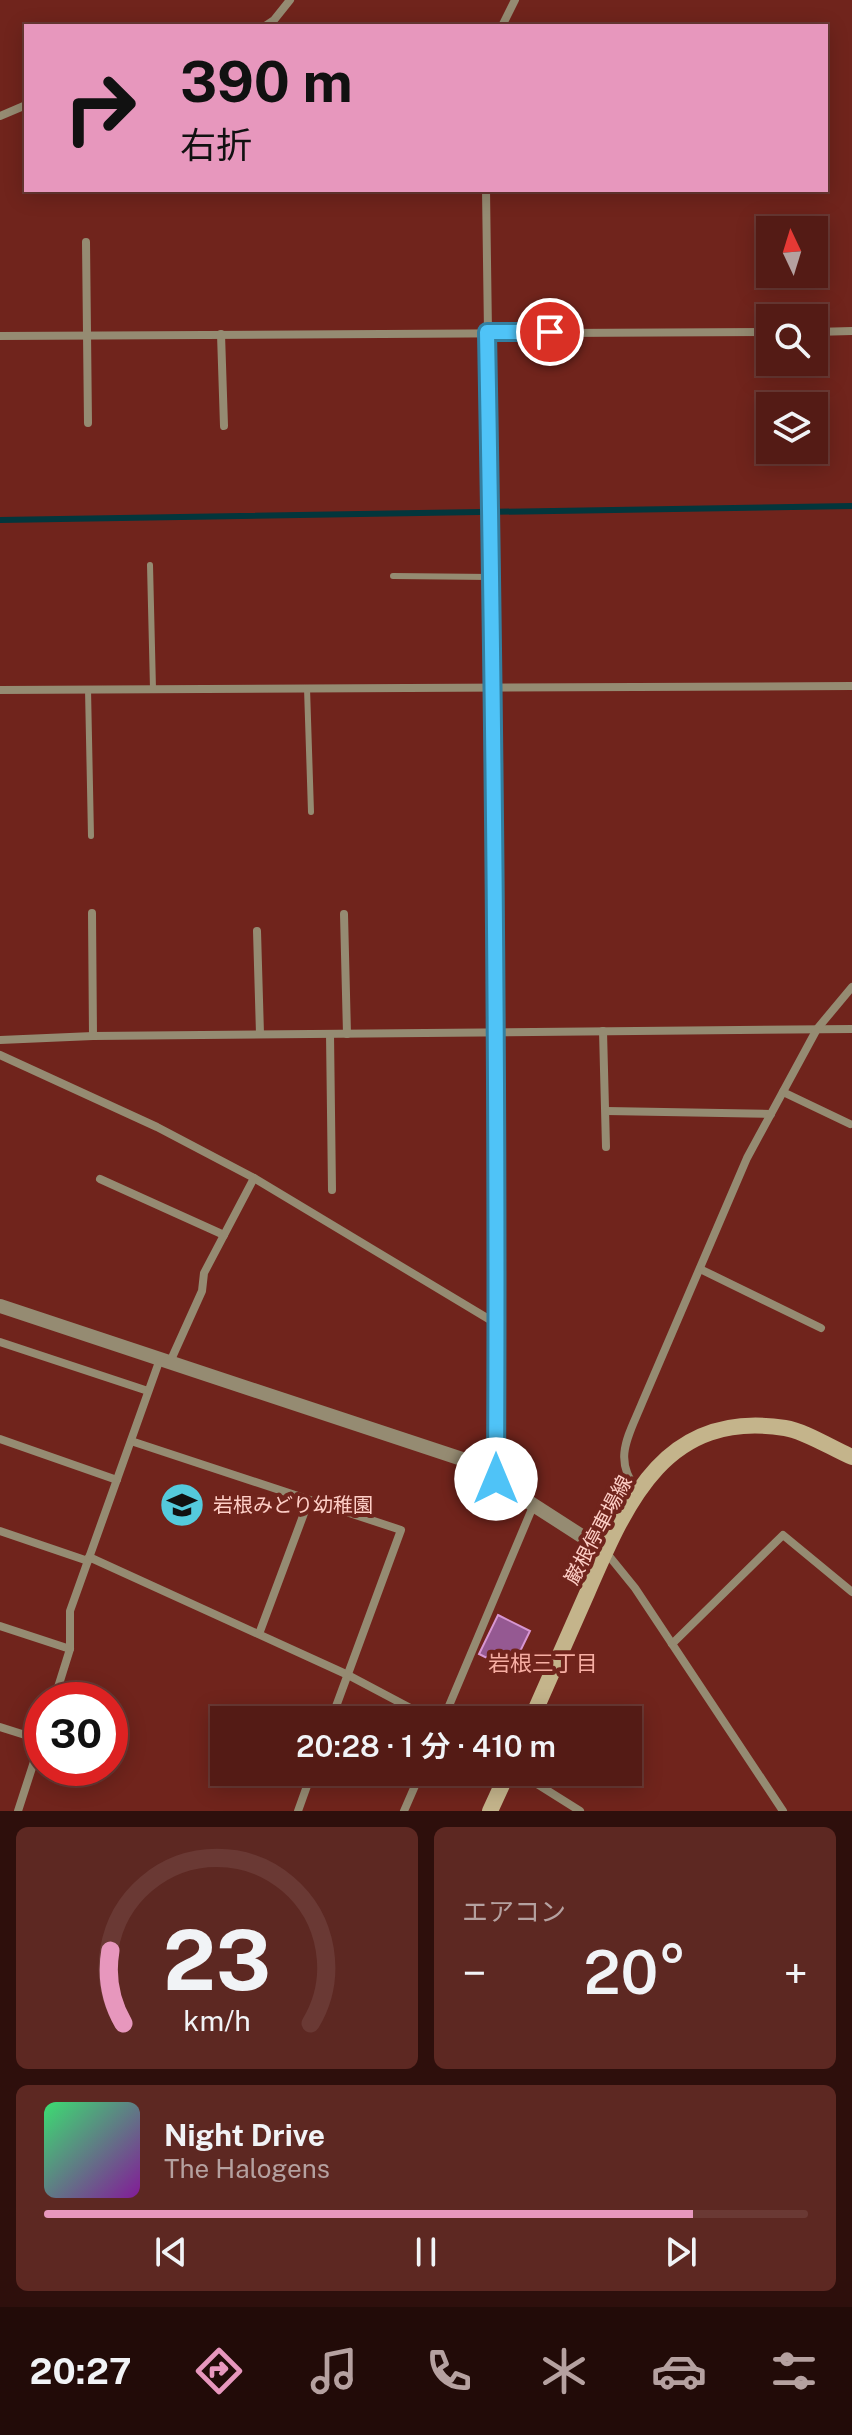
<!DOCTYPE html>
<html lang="ja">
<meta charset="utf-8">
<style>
:root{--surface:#541b15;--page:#5d2822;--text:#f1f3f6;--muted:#b5a1a0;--line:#6a3934;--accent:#e797bd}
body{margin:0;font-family:"Public Sans","Noto Sans JP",sans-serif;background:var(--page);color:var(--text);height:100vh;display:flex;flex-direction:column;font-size:30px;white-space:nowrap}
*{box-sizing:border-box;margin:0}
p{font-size:26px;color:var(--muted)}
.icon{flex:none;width:44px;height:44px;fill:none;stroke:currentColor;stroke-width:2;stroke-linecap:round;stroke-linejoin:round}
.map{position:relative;height:1811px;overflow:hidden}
.details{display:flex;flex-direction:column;gap:16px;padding:16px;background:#2e0f0c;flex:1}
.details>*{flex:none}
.top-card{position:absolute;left:24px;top:24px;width:804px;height:168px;border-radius:0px;box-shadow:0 4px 20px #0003,0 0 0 2px var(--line);background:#e797bd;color:#111;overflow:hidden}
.needle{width:52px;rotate:356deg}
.controls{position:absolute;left:756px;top:216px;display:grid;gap:16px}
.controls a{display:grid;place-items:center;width:72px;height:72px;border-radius:0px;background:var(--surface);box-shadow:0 4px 20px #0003,0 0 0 2px var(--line);font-size:40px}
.speed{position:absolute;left:24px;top:1682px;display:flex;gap:16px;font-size:40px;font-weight:700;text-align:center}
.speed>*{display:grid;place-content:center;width:104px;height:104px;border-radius:50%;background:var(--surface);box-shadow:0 4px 20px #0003,0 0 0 2px var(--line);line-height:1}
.speed .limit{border:12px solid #d22;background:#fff;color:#111}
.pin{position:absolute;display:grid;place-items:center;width:68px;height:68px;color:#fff;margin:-34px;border:4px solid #fff;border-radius:50%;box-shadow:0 2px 8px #0007}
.me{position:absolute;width:88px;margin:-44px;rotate:0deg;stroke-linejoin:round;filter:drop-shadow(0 0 6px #0008)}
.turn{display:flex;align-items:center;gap:28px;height:168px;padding:0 24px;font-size:36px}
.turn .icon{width:104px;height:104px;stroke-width:2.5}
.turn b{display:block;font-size:56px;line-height:68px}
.big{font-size:60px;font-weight:600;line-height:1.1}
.details .tile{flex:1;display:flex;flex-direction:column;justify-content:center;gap:12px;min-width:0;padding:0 28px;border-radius:12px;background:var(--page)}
.details .dial{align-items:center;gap:0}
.dial svg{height:208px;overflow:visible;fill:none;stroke:var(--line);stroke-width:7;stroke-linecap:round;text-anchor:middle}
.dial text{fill:var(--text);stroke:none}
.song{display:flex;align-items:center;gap:24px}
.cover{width:96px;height:96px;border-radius:12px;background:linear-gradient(135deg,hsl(140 70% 55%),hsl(290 70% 35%))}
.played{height:8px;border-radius:4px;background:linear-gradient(90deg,var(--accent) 85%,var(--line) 85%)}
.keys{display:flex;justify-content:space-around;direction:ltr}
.heat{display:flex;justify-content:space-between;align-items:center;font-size:44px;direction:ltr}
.details .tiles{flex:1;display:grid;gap:16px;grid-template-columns:1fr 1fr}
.tile:last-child{grid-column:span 2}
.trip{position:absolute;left:210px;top:1706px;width:432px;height:80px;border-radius:0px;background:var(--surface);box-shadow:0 4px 20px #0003,0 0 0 2px var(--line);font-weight:600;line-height:80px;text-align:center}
.dock{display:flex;height:128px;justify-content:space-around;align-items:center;background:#220b08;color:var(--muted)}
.dock .icon{width:56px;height:56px}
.dock .active{color:var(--accent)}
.dock b{font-size:36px;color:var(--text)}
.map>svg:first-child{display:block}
</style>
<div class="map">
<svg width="852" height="1811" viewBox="0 0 852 1811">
<rect width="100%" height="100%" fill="#70241c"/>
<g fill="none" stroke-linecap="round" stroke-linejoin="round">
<polyline stroke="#03363c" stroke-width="6" points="0,520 852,506"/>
</g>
<polygon fill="#955992" stroke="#d796d2" stroke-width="2" points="498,1615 530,1631 511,1670 479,1654"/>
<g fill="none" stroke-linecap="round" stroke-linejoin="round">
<g stroke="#958b72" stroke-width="6">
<polyline points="150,565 153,689"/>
<polyline points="393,576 491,577"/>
<polyline points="307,688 311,812"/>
<polyline points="88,689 91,836"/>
</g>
<g stroke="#958b72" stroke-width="8">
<polyline points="265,26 274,20 290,0"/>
<polyline points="502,26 515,0"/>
<polyline points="0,116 26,105"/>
<polyline points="486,190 493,689 497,1324 496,1479"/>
<polyline points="86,242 88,423"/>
<polyline points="814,332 852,331"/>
<polyline points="221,334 224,426"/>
<polyline points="0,336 770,332"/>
<polyline points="0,690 852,686"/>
<polyline points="92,913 93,1036"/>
<polyline points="344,914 347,1034"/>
<polyline points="257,931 260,1034"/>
<polyline points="603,1031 606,1147"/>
<polyline points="330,1034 332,1190"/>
<polyline points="0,1040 93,1036 852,1029"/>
<polyline points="0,1055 157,1127 254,1178 497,1324"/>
<polyline points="783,1092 850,1124"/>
<polyline points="607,1111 771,1114"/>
<polyline points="100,1179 224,1235"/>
<polyline points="700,1269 821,1328"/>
<polyline points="0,1342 148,1391"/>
<polyline points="170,1362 202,1291 204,1273 254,1178"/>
<polyline points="0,1439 117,1480"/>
<polyline points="131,1441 401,1530 331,1720"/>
<path d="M637 1490C612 1459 629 1435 642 1403L747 1158 817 1029 852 987"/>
<polyline points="0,1531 88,1561"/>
<polyline points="605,1551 635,1588 783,1811"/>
<polyline points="89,1557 348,1675 433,1720"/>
<polyline points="0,1626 70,1649"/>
<polyline points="259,1634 309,1500"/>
<polyline points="672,1644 783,1535 852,1592"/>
<polyline points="54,1700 70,1649 70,1611 160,1359"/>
<polyline points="443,1720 534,1504"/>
<polyline points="0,1727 41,1740"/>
<polyline points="518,1772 580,1811"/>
<polyline points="18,1811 42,1737"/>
<polyline points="298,1811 312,1772"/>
<polyline points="404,1811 421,1772"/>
</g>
<polyline stroke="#958b72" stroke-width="14" points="0,1306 462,1459 605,1551"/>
<g stroke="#c4b48b" stroke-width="16">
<path d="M531 1720C550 1677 569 1634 588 1591 627 1501 666 1409 785 1428 805 1431 833 1449 852 1457"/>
<polyline points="490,1811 508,1772"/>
</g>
</g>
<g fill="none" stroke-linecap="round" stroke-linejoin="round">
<g stroke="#337fa1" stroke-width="20">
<path id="route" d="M496 1479C498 1097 494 715 487 332H550"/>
</g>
<use href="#route" stroke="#4fc3f7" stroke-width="14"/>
</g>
<defs>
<g id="school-disc" transform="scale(2.3)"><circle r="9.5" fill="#54cadc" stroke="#70241c"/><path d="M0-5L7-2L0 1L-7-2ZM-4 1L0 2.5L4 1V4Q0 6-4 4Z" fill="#111"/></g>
</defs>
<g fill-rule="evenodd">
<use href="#school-disc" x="182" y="1505"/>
</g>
<g text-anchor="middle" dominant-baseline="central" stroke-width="8" stroke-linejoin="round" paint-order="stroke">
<g font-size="20" fill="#fecfc7" stroke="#70241c" text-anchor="start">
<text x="213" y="1505">岩根みどり幼稚園</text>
</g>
<g font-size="20" fill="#fecfc7" stroke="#70241c">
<text transform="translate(598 1530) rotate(-62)">巌根停車場線</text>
</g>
<g font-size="22" fill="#f7aea3" stroke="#70241c">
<text x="543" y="1663">岩根三丁目</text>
</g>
</g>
</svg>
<div class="controls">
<a><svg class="needle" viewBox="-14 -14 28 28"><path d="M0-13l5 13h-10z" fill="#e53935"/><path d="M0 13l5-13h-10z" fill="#b5a1a0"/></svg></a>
<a><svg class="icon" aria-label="search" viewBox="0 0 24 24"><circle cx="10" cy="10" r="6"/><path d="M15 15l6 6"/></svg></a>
<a><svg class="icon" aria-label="layers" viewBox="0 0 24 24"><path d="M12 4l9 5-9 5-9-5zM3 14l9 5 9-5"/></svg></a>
</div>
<div class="speed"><div class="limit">30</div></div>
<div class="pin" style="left:550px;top:332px;background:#d93025"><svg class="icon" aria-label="arrive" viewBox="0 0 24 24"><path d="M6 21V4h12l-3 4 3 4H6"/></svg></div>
<svg class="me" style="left:496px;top:1479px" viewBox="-20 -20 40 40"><circle r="19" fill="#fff"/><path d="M0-13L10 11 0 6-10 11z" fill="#4fc3f7"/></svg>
<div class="trip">20:28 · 1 分 · 410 m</div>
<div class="top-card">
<div class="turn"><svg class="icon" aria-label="right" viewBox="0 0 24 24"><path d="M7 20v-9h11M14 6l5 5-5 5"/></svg><div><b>390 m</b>右折</div></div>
</div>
</div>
<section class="details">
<div class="tiles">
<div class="tile dial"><svg viewBox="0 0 100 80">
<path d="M14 69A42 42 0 1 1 86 69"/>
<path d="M14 69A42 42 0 0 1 9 41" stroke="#e797bd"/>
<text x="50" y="56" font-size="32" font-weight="700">23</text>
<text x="50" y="72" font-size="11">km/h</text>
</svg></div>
<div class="tile"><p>エアコン</p>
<div class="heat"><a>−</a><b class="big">20°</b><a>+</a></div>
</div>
<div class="tile">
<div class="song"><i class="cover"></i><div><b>Night Drive</b><p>The Halogens</p></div></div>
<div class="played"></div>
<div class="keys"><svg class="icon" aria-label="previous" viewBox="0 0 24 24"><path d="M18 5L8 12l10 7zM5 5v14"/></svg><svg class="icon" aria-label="pause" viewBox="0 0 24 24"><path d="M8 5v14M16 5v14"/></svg><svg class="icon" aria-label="next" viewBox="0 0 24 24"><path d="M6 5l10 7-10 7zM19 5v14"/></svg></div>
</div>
</div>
</section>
<nav class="dock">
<b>20:27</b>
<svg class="icon active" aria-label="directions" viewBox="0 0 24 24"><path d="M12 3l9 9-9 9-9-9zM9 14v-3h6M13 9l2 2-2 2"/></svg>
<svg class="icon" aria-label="music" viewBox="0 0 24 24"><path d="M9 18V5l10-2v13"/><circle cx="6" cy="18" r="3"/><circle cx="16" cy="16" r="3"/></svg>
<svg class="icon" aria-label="phone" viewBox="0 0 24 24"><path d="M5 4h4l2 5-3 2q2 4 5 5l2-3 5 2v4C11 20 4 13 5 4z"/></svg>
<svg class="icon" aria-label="climate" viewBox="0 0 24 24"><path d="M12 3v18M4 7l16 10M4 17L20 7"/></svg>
<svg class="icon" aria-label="car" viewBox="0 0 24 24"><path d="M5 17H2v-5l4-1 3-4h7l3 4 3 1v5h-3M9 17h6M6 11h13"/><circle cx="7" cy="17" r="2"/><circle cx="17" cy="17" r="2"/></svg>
<svg class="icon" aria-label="filters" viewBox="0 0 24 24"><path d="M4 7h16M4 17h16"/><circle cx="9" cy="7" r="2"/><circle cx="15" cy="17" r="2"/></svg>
</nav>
